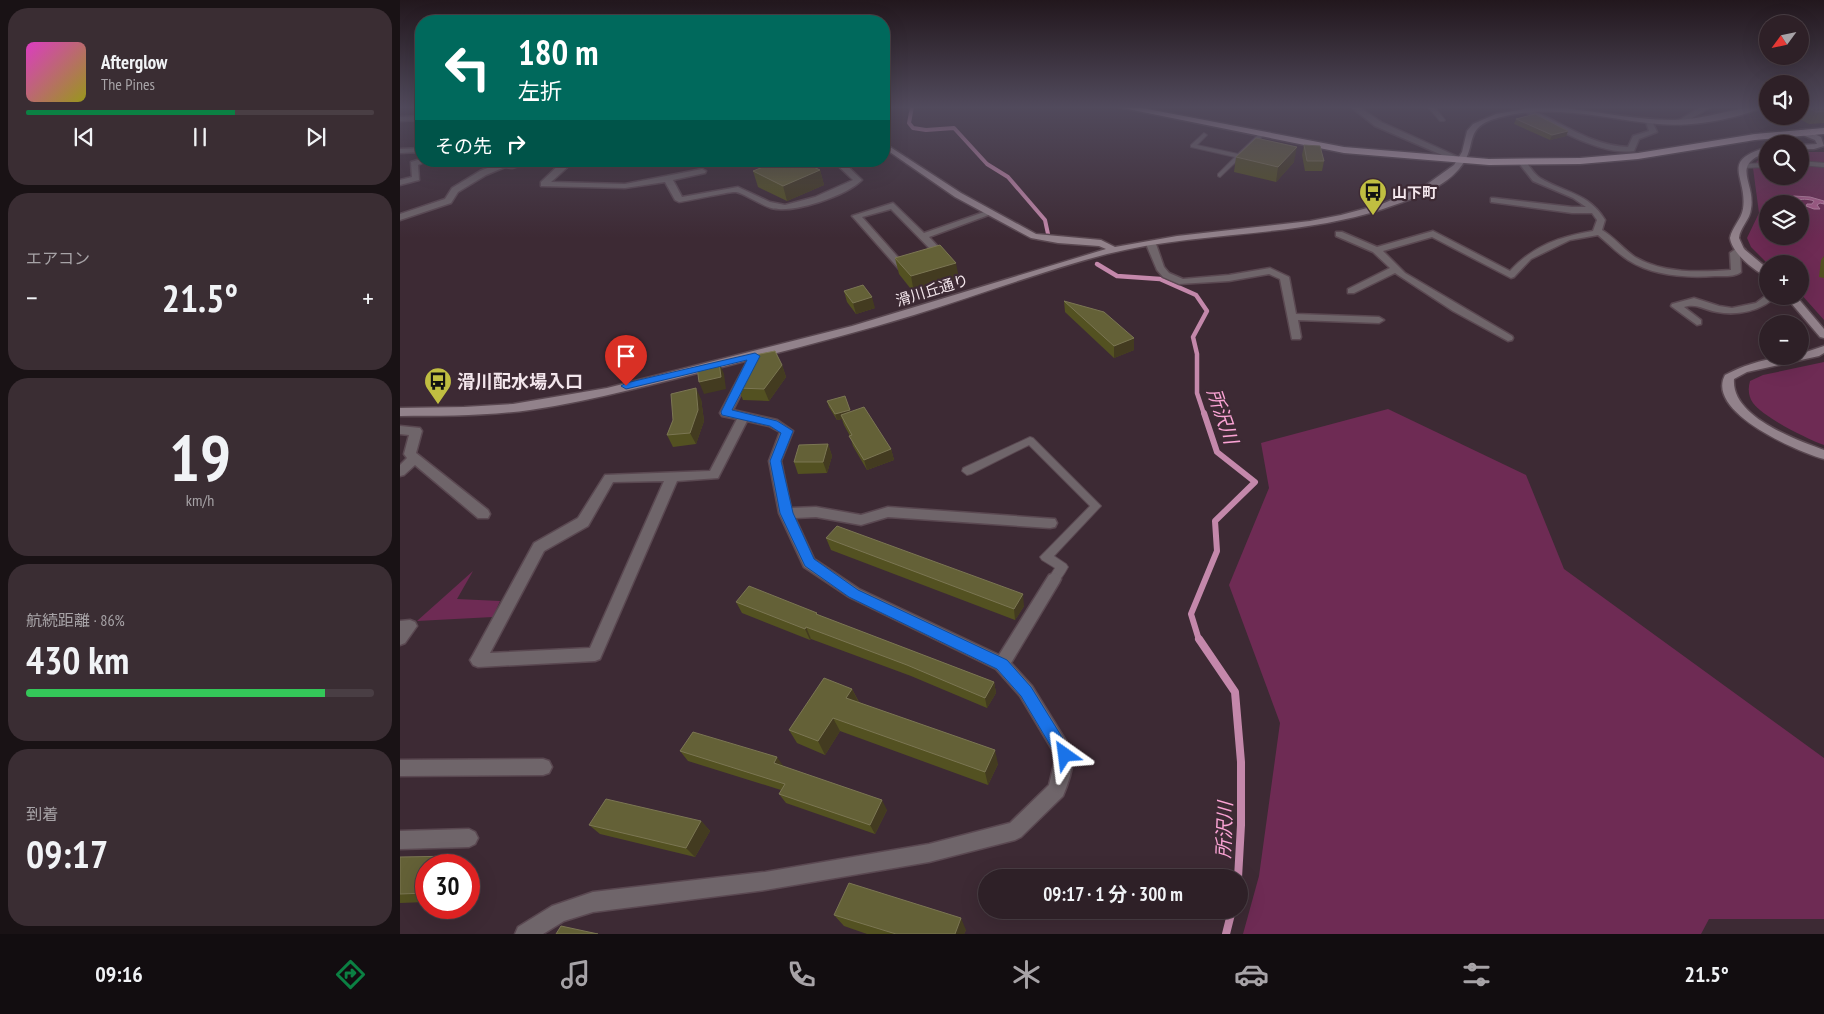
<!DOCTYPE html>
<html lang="ja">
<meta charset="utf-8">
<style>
:root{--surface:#2e2027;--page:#3a2d33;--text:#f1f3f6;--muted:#a7a3a7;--line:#493e44;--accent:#0b8043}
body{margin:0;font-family:"PT Sans Narrow","Noto Sans JP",sans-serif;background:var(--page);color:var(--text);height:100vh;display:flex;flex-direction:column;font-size:19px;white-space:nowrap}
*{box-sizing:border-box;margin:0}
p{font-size:16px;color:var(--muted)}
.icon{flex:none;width:28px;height:28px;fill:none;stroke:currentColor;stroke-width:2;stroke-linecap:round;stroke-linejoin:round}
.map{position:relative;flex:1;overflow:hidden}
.side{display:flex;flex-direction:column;gap:8px;padding:8px;background:#191215;width:400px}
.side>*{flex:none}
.banner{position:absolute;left:15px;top:15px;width:475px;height:152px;border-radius:20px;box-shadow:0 5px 20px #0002,0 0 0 1px var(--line);background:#00695c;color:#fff;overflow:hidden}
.needle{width:32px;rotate:237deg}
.fabs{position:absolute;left:1359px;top:15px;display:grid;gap:10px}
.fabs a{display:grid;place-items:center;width:50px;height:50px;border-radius:50%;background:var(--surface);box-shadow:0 5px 20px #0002,0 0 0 1px var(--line);font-size:25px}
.speed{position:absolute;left:15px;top:854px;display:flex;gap:10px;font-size:25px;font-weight:700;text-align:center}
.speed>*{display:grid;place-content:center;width:65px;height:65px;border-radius:50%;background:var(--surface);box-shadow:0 5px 20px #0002,0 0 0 1px var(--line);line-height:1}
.speed .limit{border:8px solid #d22;background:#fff;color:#111}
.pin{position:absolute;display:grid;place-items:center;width:42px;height:42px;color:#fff;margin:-51px -21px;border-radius:50% 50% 50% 0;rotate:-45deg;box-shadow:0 0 5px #0007}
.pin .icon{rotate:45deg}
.me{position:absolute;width:55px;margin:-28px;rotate:329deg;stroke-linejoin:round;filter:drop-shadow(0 0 4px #0008)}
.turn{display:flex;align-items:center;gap:18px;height:105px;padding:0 20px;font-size:22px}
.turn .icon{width:65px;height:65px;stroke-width:2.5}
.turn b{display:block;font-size:35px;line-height:42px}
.then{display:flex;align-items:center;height:48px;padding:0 20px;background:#0003;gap:10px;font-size:19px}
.big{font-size:38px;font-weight:700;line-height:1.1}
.side .widget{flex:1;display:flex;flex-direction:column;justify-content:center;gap:8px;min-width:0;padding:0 18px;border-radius:20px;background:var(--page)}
.side .dial{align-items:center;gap:0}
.dial b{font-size:65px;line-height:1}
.song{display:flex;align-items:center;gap:15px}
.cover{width:60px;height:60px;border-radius:8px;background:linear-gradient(135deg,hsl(310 70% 55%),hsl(60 70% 35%))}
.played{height:5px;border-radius:2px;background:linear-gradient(90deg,var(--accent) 60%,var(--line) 60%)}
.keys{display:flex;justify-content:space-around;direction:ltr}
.heat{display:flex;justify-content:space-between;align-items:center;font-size:28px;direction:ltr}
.charge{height:8px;border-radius:4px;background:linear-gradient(90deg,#34c759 86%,var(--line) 0)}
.trip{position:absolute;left:578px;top:869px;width:270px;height:50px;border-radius:25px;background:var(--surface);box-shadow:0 5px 20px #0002,0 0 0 1px var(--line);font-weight:700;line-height:50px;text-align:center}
.tabs{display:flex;height:80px;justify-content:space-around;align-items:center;background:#120d10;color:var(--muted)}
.tabs .icon{width:35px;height:35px}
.tabs .current{color:var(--accent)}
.tabs b{font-size:22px;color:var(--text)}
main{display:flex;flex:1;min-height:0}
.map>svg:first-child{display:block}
</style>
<main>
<section class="side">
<div class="widget">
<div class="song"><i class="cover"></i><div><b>Afterglow</b><p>The Pines</p></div></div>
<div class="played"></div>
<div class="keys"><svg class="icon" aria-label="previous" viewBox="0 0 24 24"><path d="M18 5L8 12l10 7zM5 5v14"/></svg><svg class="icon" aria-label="pause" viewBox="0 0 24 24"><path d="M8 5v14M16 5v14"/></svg><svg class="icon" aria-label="next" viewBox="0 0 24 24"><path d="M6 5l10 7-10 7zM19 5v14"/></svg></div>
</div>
<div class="widget"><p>エアコン</p>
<div class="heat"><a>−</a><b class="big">21.5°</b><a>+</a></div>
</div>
<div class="widget dial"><b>19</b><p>km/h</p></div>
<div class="widget"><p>航続距離 · 86%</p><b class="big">430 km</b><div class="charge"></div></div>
<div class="widget"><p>到着</p><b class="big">09:17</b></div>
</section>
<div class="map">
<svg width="1424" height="934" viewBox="0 0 1424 934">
<rect width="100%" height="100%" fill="#3d2a34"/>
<g fill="#6e2b54" fill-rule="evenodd">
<path d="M1400 152H1424V320L1400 293V264H1368L1351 247 1347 238 1359 213 1353 168 1357 161 1367 156 1368 176H1400ZM1368 204H1400V236H1368Z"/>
<path d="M1424 362V445C1407 439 1363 417 1353 403 1348 396 1348 388 1350 381L1363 375Z"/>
<polygon points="988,409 1126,475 1164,569 1424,758 1424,919 1309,919 1301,934 843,934 859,876 880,723 829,585 869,488 861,443"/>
<polygon points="73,571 57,599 100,601 93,617 17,621"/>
</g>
<path fill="#b05f8f" stroke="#c488ab" d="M1394 196 1410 197 1424 201V204L1420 203 1417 205 1420 209H1414L1406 206 1407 204H1412L1414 201C1408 199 1401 198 1396 202L1395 204H1387L1386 200Z"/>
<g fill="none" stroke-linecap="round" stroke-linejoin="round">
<polyline stroke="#c488ab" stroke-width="4" points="512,107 509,123 513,128 526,130 554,128 587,164 608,177 645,220 648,234"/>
<polyline stroke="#c488ab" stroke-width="4.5" points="697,264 717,276 760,279 796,295 807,311 793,337 797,354 797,393 804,414"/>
<polyline stroke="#c488ab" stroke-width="6" points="799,640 791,614 817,551 815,521 855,482 817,452 804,413"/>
<g stroke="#c488ab" stroke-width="8">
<polyline points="799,639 835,692 841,762 841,825 838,878"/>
<polyline points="826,934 832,910"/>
</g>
<g stroke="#5a4851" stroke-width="2">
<g id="lane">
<polygon points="1028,107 1036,109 1045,120 1044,121 1040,121"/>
<polygon points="804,133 807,135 797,145 838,154 859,134 864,135 820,177 818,176 818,174 835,157 791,147 791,145"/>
<polygon points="1400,161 1424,163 1424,167 1400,165"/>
<polygon points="1368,163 1368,167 1342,168 1339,166 1342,164"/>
<path d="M630 437 633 438 701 506 654 556 666 564 668 567C664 574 659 585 650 582L648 579 655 568 642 560 640 557 690 506 629 445 571 474 567 475 562 471 563 468Z"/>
</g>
</g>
<g stroke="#5a4851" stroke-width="3">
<g id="street">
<polygon points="951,107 959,107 981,122 1065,160 1058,162 975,126"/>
<polygon points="1301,107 1310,107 1281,125 1274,123"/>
<path d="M1125 108C1160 120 1190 146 1228 147L1233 136 1249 131 1245 119H1251L1257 132 1239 139 1234 151C1200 156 1152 126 1123 111L1122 110Z"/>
<polygon points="21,116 21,120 0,121 0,117"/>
<polygon points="21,148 21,152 0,153 0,149"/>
<polygon points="21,159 21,161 26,161 18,165 19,180 0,185 0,180 12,177 11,162"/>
<path d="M1119 160H1125C1129 166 1134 174 1140 178 1165 193 1189 193 1205 220L1202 230C1214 237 1223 249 1235 257 1264 274 1299 272 1331 270L1330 253 1340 246 1345 249 1340 254 1341 272C1335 277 1323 276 1315 276 1286 278 1253 276 1228 260 1217 253 1208 243 1198 235L1170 240 1131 259 1114 277 1111 278 1032 237 983 251 1005 273 1112 336 1113 338 1112 340 1108 341 1053 311 995 273 954 293H948V289L990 268 973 252 936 236V232H942L977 247 1033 231 1110 271C1134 245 1159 237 1193 231L1197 220 1192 213H1172L1091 202V198H1094L1172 207H1186L1173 198 1133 181 1118 162Z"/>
<polygon points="78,161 112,164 136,161 112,168 105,167 86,175 58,192 51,203 0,220 0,214 45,199 52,188 80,171 95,165"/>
<path d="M163 161H171V164L151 182 225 184 302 169 306 171 305 173 273 180 282 197 338 187 370 202 385 205 415 197 453 180 433 161H442L462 180C446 196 393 214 371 208 361 205 343 193 336 192 330 191 289 201 279 202L275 200 265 182 225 188 141 186V182Z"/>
<path d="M493 203 524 233 587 211 594 213 529 237 545 254V258L502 270 499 269 452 216ZM491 209 536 255 504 264 462 217Z"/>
<polygon points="751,241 756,244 764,267 769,273 783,279 829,275 870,268 889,277 896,314 979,317 984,320 979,323 898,320 901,337 900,339 892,339 880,279 869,274 829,281 779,284 763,277 757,270 746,244"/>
<path d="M1368 294V296H1376C1362 311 1337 316 1317 312 1304 310 1297 303 1284 307L1301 320V324L1297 325 1271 306 1272 304 1294 298 1319 306 1332 308 1356 303Z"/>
<path d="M355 353 360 356 333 410 377 420 393 431 381 461 391 508 416 507 461 515 488 507 655 519 657 523 655 527 650 528 488 517 461 525 416 517 395 518 414 559 459 589 599 655 649 575 654 573 659 575 661 579 659 583 611 663 632 686 671 749C676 761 668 784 663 796L621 837 615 840 529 862 365 890 193 912 164 921 143 934H115L118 927 152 906 193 892 365 872 529 844 610 823 649 785 656 756 620 696 596 669 449 597 404 567 379 513 369 461 380 432 369 426 347 421 318 478 277 481 200 659 195 661 78 667 73 665 70 660 73 655 134 543 178 518 205 475 310 471 337 419 322 416 320 413 350 356ZM264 481 190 648 90 653 144 551 188 526 213 482Z"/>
<polygon points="0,426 20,428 22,431 16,453 88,510 90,514 88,518 78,518 15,465 4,475 0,476 0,465 7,458 4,454 9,435 0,434"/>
<polygon points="10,620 15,622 17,626 5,643 0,645 0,621"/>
<polygon points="143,759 149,761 152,767 149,773 143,775 0,776 0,760"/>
<polygon points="69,829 75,832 78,838 75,844 69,847 0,849 0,831"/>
</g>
</g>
<g stroke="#5a4851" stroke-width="3">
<g id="secondary">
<path d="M1136 107C1182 107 1227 120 1273 120 1304 120 1334 107 1364 107 1332 120 1292 127 1258 124 1206 119 1153 103 1101 117 1060 127 1080 146 1059 169 1041 190 1009 200 983 209 894 238 797 231 707 254 642 271 579 295 514 315 452 334 389 350 326 366 261 382 196 400 130 410 87 416 43 416 0 416V408L64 407 113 404 207 388 452 326 706 249 699 246 658 243 631 238 555 197 484 148V143L561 193 636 234 701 240 715 247 777 236 910 221 941 215 982 204 1026 185 1054 165 1062 152 1067 131 1073 124 1096 114Z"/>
<polygon points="1400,130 1406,130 1421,137 1424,146 1414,149 1400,149 1400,145 1417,144 1415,140 1400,134"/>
<path d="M1368 147V152C1329 165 1356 182 1351 209 1350 220 1340 227 1339 238L1344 249 1368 269V277C1354 271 1332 253 1330 238 1332 227 1341 220 1343 209 1348 176 1318 161 1368 147Z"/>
<polygon points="1385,296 1396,296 1424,329 1424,338 1420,337"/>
<path d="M1424 346V353L1419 356 1347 372 1334 379C1331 417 1395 439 1424 450V459C1398 452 1305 412 1325 375 1347 363 1375 356 1400 356V354Z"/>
</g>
</g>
<g stroke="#5a4851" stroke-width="3">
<polygon id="highway" points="718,107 737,107 944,147 1089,159 1180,158 1238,153 1355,134 1424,128 1424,134 1355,140 1238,159 1180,164 1089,165 944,153"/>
</g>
<use href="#lane" fill="#6f656a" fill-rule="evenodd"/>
<use href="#street" fill="#6f656a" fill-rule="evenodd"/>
<use href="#secondary" fill="#92828b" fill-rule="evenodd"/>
<use href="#highway" fill="#c5adba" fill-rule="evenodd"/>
</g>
<g fill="#535121">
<polygon points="1400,107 1424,107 1424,123 1409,124 1394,116 1400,116"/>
<polygon points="1116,119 1168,131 1166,136 1150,140 1114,124"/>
<polygon points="904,145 924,161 922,171 905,171 902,155"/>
<polygon points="836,157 894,162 876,182 834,172"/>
<polygon points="363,161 415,161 408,164 420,170 424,185 387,201 358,187 353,171 370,165"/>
<polygon points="1424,256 1424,278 1419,277 1421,260"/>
<polygon points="495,258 559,279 514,293 499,274"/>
<polygon points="444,291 475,308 456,314 447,302"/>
<polygon points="664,301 734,338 734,350 714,358 665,312"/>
<polygon points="382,365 386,377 369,401 343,400 338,388"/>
<polygon points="301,399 304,421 296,444 273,447 267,435 273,420"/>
<polygon points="427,401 491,449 494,460 467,470 453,446 450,436 444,425 442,419 437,420 429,407"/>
<polygon points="428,444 432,456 427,473 398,474 394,462"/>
<polygon points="426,538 624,606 615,620 431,550"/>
<polygon points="336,602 418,615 594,682 596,693 587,708 511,676 411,639 410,640 342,613"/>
<polygon points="452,689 459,702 598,764 588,785 440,731 425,755 397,743 389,730"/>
<polygon points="280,751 383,766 487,810 475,834 386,803 379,794 381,790 288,761"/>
<polygon points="301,821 310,831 295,857 200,834 189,825"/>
<polygon points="0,857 72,865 26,865 26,902 0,903"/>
<polygon points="434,915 566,930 564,934 467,934 444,926"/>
</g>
<g fill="#433b20">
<polygon points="1168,131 1166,136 1150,140 1152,135"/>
<polygon points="897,147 894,162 876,182 878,167"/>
<polygon points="384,161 415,161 387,173"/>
<polygon points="420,170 424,185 387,201 383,186"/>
<polygon points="556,263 559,279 514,293 511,276"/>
<polygon points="472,297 475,308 456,314 453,303"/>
<polygon points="734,338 734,350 714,358 714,346"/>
<polygon points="319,362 324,374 326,389 304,394 299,382"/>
<polygon points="382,365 386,377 369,401 364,389"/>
<polygon points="296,388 301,399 304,421 296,444 290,433"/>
<polygon points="450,410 452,416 441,415 442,419 437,420 435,414"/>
<polygon points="428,444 432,456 427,473 423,462"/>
<polygon points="491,449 494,460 467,470 464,460"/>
<polygon points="623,594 624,606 615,620 614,609"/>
<polygon points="406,627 411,639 410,640 405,629"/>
<polygon points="594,682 596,693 587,708 585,698"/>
<polygon points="452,689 459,703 446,698"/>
<polygon points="433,718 440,731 425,755 418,741"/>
<polygon points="595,750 598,764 588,785 585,772"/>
<polygon points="377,757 384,767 374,763"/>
<polygon points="482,800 487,810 475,834 470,825"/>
<polygon points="301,821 310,831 295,857 286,848"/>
<polygon points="58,856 72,865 69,871 69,865 53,865"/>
<polygon points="561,918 566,930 564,934 555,934"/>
</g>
<g fill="#646137" stroke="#7b7653">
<polygon points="1407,107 1424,107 1424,111 1416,112"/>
<polygon points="1135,114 1168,131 1152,135 1116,119"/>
<polygon points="856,138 897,147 878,167 836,157"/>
<polygon points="904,145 920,146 924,161 907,161"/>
<polygon points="378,161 401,161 420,170 383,186 353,171"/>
<polygon points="540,245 556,263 511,276 495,258"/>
<polygon points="463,285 472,297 453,303 444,291"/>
<polygon points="664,301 704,312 734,338 714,346"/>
<polygon points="375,351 382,365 364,389 338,388 355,355"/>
<polygon points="319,362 321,377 299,382 297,367"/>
<polygon points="296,388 298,410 290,433 267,435 273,420 271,394"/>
<polygon points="445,396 450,410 435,414 427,401"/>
<polygon points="464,407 491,449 464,460 449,436 452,435 441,415"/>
<polygon points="428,444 423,462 394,462 399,445"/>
<polygon points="437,526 623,594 614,609 426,538"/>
<polygon points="349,586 417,613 416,614 594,682 585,698 507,665 406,627 405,629 336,602"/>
<polygon points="424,678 452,689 446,698 595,750 585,772 433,718 418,741 389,730"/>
<polygon points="293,732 377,757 374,763 482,800 470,825 379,794 385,784 280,751"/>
<polygon points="206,799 301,821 286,848 189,825"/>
<polygon points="58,856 53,865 26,865 26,893 0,894 0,857"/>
<polygon points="449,883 561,918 555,934 496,934 434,915"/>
<polygon points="161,926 198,934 156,934"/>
</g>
<linearGradient id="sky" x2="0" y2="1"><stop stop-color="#22171d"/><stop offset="0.45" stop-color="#514a5c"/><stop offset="1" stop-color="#514a5c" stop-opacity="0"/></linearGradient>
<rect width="1424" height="238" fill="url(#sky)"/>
<polygon fill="#1a73e8" stroke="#114b97" points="355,353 360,356 332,410 377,421 393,431 381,461 393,513 414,559 458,590 607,660 631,687 670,750 672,755 670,760 665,762 659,760 621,696 597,669 449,597 405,566 380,513 370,461 381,433 370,426 322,415 321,412 347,360 226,389 221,386 226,383"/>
<defs>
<g id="bus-pin" transform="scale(1.4375)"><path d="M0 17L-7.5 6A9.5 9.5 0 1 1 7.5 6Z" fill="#c0be41" stroke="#3d2a34"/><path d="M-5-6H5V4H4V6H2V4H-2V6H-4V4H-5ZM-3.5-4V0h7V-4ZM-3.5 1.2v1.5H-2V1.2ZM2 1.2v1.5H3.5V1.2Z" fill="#111"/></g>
</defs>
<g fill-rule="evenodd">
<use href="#bus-pin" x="973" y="192"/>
<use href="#bus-pin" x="38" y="381"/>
</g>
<g text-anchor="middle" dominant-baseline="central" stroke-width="4.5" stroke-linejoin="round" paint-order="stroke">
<g font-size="15" font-weight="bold" fill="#f3e6ec" stroke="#3d2a34" text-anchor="start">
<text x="992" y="192">山下町</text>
</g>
<g font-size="15" fill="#f3e6ec" stroke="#3d2a34">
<text transform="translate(532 290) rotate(-17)">滑川丘通り</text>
</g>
<g font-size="18" font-weight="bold" fill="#f3e6ec" stroke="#3d2a34" text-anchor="start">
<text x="57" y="381">滑川配水場入口</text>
</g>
<g font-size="19" font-style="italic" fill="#faa3d4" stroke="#3d2a34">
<text transform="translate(823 416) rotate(71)">所沢川</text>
<text transform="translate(824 830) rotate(-88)">所沢川</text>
</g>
</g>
</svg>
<div class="fabs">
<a><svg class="needle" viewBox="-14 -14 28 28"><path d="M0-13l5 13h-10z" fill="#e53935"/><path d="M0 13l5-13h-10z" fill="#a7a3a7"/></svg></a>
<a><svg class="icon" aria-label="sound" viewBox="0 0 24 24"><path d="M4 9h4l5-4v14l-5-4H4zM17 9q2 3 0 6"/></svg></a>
<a><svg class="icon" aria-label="search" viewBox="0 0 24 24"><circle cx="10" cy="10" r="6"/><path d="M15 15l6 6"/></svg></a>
<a><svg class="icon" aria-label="layers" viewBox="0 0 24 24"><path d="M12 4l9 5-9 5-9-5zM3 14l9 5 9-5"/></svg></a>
<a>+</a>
<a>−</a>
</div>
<div class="speed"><div class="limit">30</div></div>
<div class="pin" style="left:226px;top:386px;background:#d93025"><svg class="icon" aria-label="arrive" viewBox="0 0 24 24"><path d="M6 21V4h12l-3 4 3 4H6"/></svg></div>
<svg class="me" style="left:665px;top:755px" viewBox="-20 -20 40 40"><path d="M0-17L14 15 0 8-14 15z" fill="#1a73e8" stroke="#fff" stroke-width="4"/></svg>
<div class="trip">09:17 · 1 分 · 300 m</div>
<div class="banner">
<div class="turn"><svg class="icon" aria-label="left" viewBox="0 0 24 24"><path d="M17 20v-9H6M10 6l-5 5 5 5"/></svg><div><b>180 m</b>左折</div></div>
<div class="then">その先<svg class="icon" aria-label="right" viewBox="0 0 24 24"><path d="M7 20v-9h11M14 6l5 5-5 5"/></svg></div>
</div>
</div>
</main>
<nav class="tabs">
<b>09:16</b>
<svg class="icon current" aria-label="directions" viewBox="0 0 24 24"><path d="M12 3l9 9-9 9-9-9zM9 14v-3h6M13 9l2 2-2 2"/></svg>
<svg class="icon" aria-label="music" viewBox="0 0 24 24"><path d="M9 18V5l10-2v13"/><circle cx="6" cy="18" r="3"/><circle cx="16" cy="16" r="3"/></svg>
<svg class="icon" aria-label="phone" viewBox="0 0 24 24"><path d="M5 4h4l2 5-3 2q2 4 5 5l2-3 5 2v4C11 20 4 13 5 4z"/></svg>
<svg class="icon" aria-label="climate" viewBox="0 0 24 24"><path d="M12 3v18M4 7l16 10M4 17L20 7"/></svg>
<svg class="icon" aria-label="car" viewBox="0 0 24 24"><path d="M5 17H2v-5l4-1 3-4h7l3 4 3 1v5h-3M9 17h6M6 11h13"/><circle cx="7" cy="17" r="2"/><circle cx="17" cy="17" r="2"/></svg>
<svg class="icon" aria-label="filters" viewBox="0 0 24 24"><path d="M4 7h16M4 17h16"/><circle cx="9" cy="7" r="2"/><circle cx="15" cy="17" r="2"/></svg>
<b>21.5°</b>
</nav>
